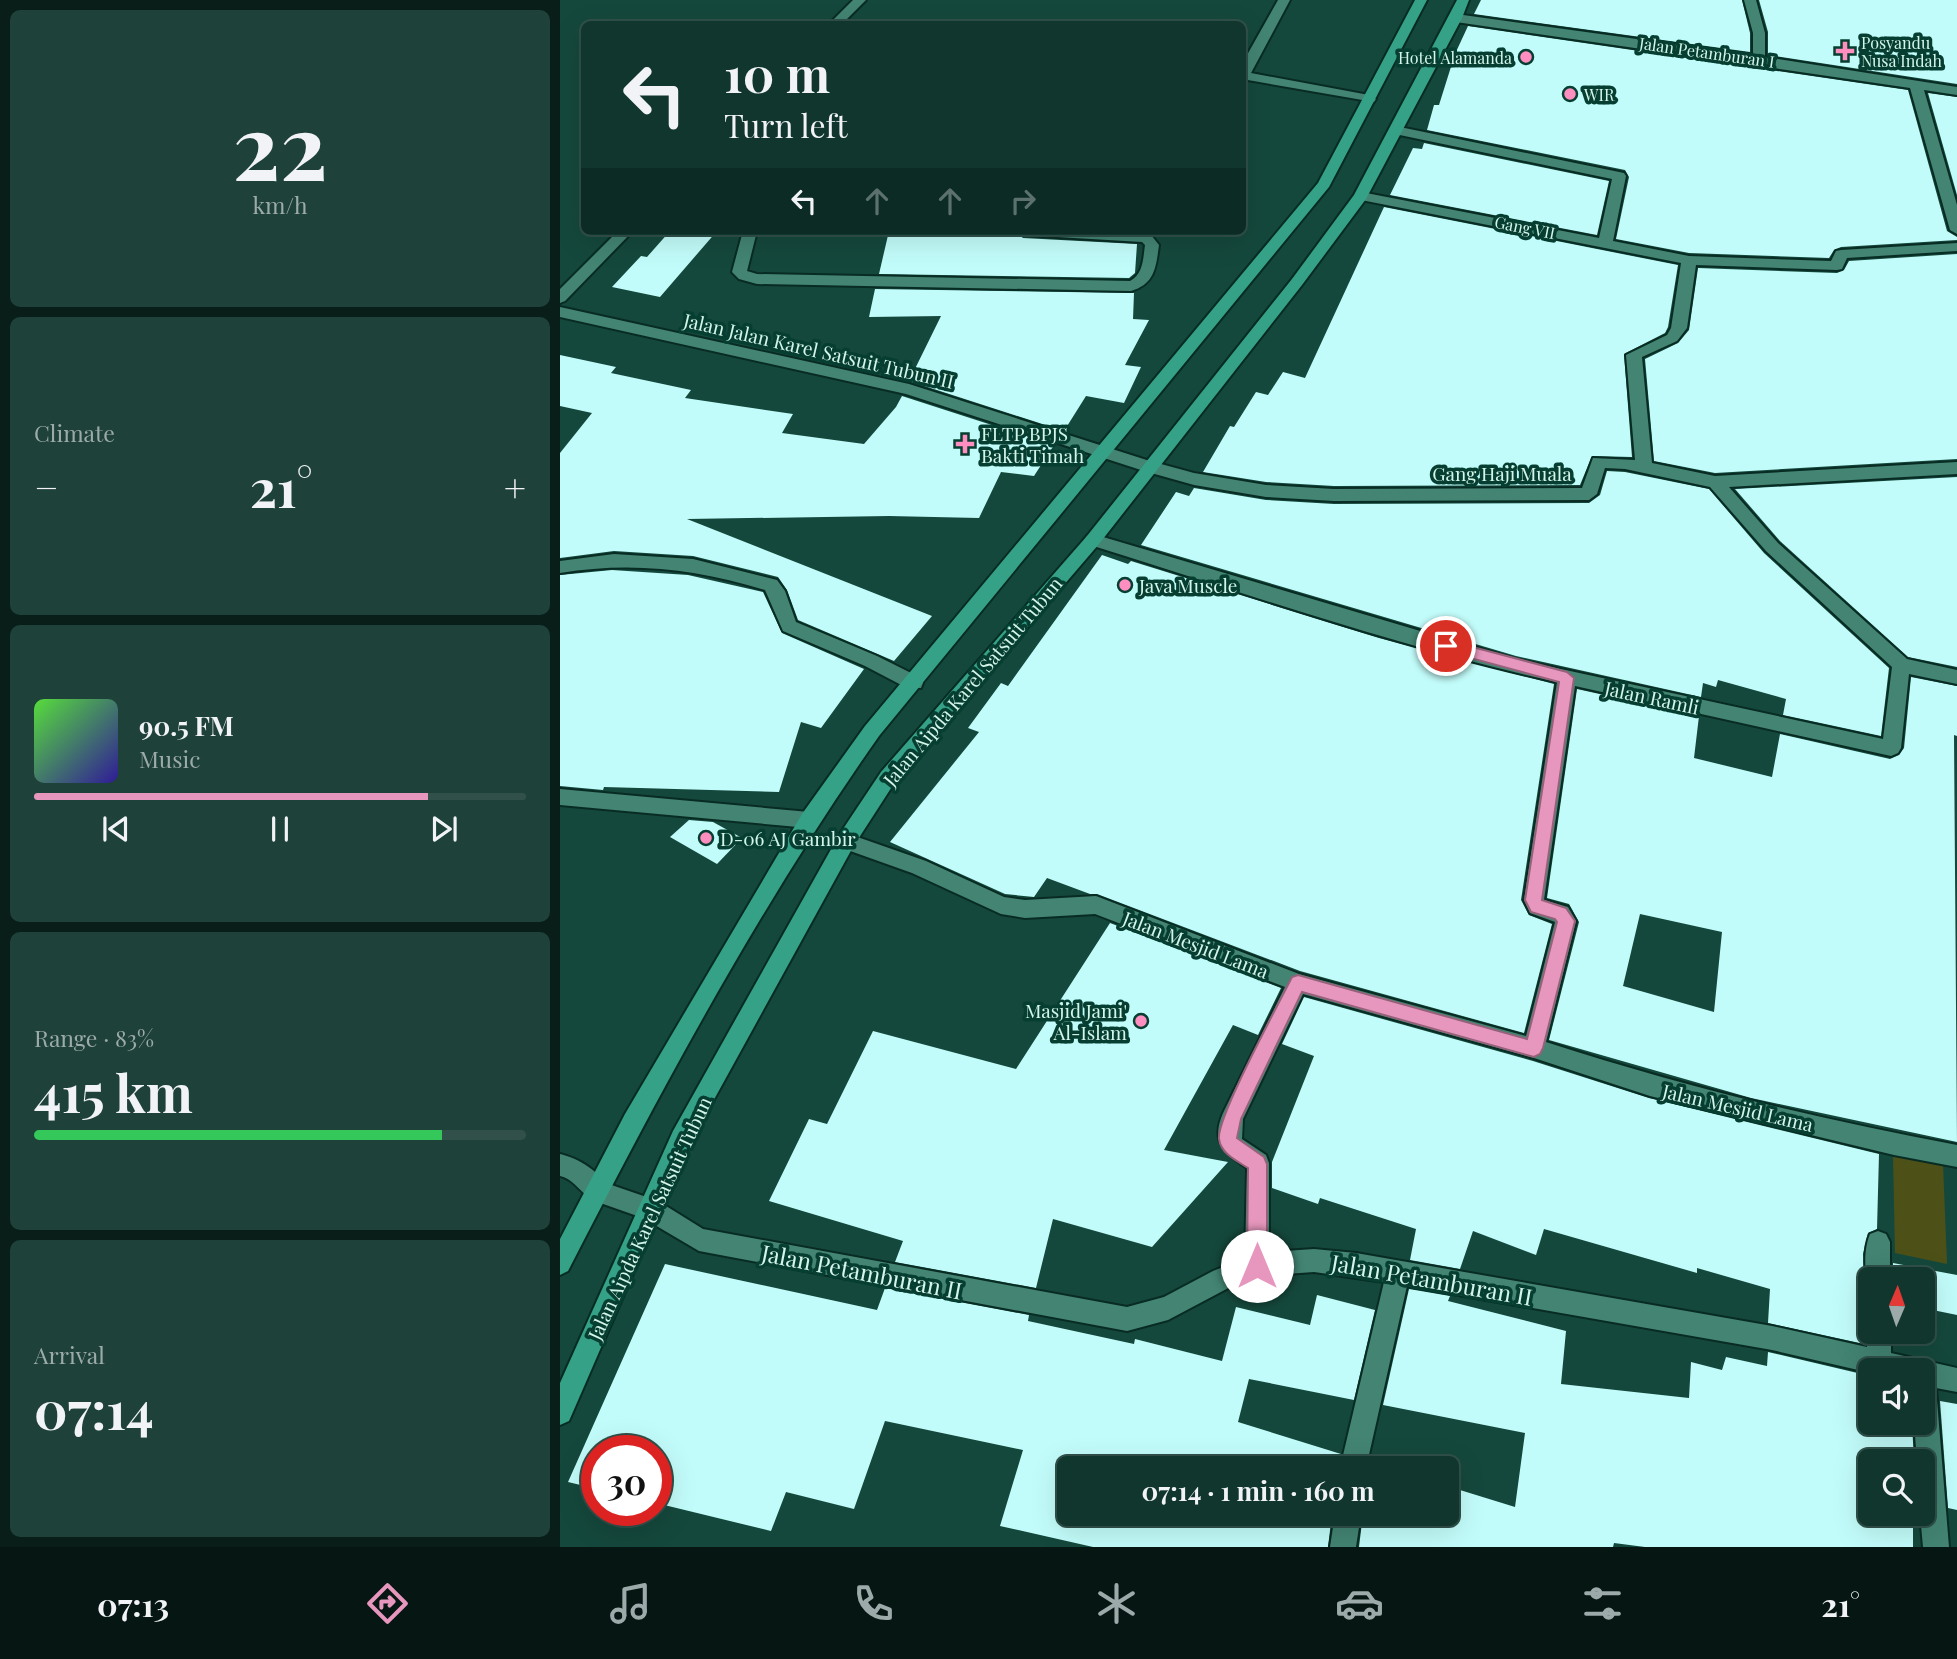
<!DOCTYPE html>
<meta charset="utf-8">
<style>
:root{--surface:#10362d;--page:#1e4139;--text:#f1f3f6;--muted:#9cabaa;--line:#305049;--accent:#e797bd}
body{margin:0;font-family:"Playfair Display",serif;background:var(--page);color:var(--text);height:100vh;display:flex;flex-direction:column;font-size:26px;white-space:nowrap}
*{box-sizing:border-box;margin:0}
p{font-size:23px;color:var(--muted)}
.icon{flex:none;width:38px;height:38px;fill:none;stroke:currentColor;stroke-width:2;stroke-linecap:round;stroke-linejoin:round}
.map{position:relative;flex:1;overflow:hidden}
.details{display:flex;flex-direction:column;gap:10px;padding:10px;background:#091e19;width:560px}
.details>*{flex:none}
.top-card{position:absolute;left:21px;top:21px;width:665px;height:214px;border-radius:10px;box-shadow:0 7px 28px #0002,0 0 0 2px var(--line);background:#10362d;color:var(--text);overflow:hidden}
.needle{width:46px;rotate:2deg}
.fabs{position:absolute;left:1298px;top:1267px;display:grid;gap:14px}
.fabs a{display:grid;place-items:center;width:77px;height:77px;border-radius:10px;background:var(--surface);box-shadow:0 7px 28px #0002,0 0 0 2px var(--line);font-size:35px}
.speed{position:absolute;left:21px;top:1435px;display:flex;gap:14px;font-size:35px;font-weight:700;text-align:center}
.speed>*{display:grid;place-content:center;width:91px;height:91px;border-radius:50%;background:var(--surface);box-shadow:0 7px 28px #0002,0 0 0 2px var(--line);line-height:1}
.speed .limit{border:10px solid #d22;background:#fff;color:#111}
.pin{position:absolute;display:grid;place-items:center;width:60px;height:60px;color:#fff;margin:-30px;border:4px solid #fff;border-radius:50%;box-shadow:0 2px 7px #0007}
.me{position:absolute;width:77px;margin:-38px;rotate:0deg;stroke-linejoin:round;filter:drop-shadow(0 0 5px #0008)}
.turn{display:flex;align-items:center;gap:24px;height:147px;padding:0 28px;font-size:32px}
.turn .icon{width:91px;height:91px;stroke-width:2.5}
.turn b{display:block;font-size:49px;line-height:60px}
.lanes{display:flex;align-items:center;height:66px;padding:0 28px;background:#0003;justify-content:center;gap:35px;direction:ltr}
.lanes .off{opacity:.35}
.big{font-size:52px;font-weight:700;line-height:1.1}
.details .widget{flex:1;display:flex;flex-direction:column;justify-content:center;gap:10px;min-width:0;padding:0 24px;border-radius:10px;background:var(--page)}
.details .dial{align-items:center;gap:0}
.dial b{font-size:91px;line-height:1}
.song{display:flex;align-items:center;gap:21px}
.cover{width:84px;height:84px;border-radius:10px;background:linear-gradient(135deg,hsl(110 70% 55%),hsl(250 70% 35%))}
.played{height:7px;border-radius:4px;background:linear-gradient(90deg,var(--accent) 80%,var(--line) 80%)}
.keys{display:flex;justify-content:space-around;direction:ltr}
.heat{display:flex;justify-content:space-between;align-items:center;font-size:38px;direction:ltr}
.charge{height:10px;border-radius:5px;background:linear-gradient(90deg,#34c759 83%,var(--line) 0)}
.trip{position:absolute;left:497px;top:1456px;width:402px;height:70px;border-radius:10px;background:var(--surface);box-shadow:0 7px 28px #0002,0 0 0 2px var(--line);font-weight:700;line-height:70px;text-align:center}
.tab-bar{display:flex;height:112px;justify-content:space-around;align-items:center;background:#061612;color:var(--muted)}
.tab-bar .icon{width:49px;height:49px}
.tab-bar .on{color:var(--accent)}
.tab-bar b{font-size:32px;color:var(--text)}
main{display:flex;flex:1;min-height:0}
.map>svg:first-child{display:block}
</style>
<main>
<section class="details">
<div class="widget dial"><b>22</b><p>km/h</p></div>
<div class="widget"><p>Climate</p>
<div class="heat"><a>−</a><b class="big">21°</b><a>+</a></div>
</div>
<div class="widget">
<div class="song"><i class="cover"></i><div><b>90.5 FM</b><p>Music</p></div></div>
<div class="played"></div>
<div class="keys"><svg class="icon" aria-label="previous" viewBox="0 0 24 24"><path d="M18 5L8 12l10 7zM5 5v14"/></svg><svg class="icon" aria-label="pause" viewBox="0 0 24 24"><path d="M8 5v14M16 5v14"/></svg><svg class="icon" aria-label="next" viewBox="0 0 24 24"><path d="M6 5l10 7-10 7zM19 5v14"/></svg></div>
</div>
<div class="widget"><p>Range · 83%</p><b class="big">415 km</b><div class="charge"></div></div>
<div class="widget"><p>Arrival</p><b class="big">07:14</b></div>
</section>
<div class="map">
<svg width="1397" height="1547" viewBox="0 0 1397 1547">
<rect width="100%" height="100%" fill="#15483c"/>
<polygon fill="#4d5118" points="1333,1154 1383,1164 1387,1264 1335,1253"/>
<g fill="#c2fcfa" fill-rule="evenodd">
<polygon points="921,0 1182,0 1190,33 1190,52 914,14"/>
<polygon points="1199,0 1397,0 1397,84 1208,55 1208,32"/>
<polygon points="908,26 1348,90 1387,231 1397,237 1397,240 1281,247 1274,250 1269,258 1129,253 1056,239 1069,177 1065,170 867,130 874,105 879,105 895,54"/>
<polygon points="1368,93 1397,97 1397,195"/>
<polygon points="864,143 1049,181 1037,235 830,195 853,148 862,149"/>
<polygon points="824,207 1118,265 1108,327 1105,333 1064,354 1072,457 1032,456 1020,485 774,486 706,482 643,472 670,426 674,427 696,392 708,395 723,372 745,378"/>
<polygon points="110,231 157,231 100,297 52,287 81,256 87,257"/>
<polygon points="329,231 454,231 463,238 577,244 575,273 569,278 319,274"/>
<polygon points="1397,254 1397,459 1155,473 1094,461 1085,359 1118,343 1129,330 1138,268 1277,273 1284,270 1289,261"/>
<polygon points="315,289 574,293 573,319 589,320 565,365 581,367 564,403 526,396 504,431 349,381 381,316 309,317"/>
<polygon points="0,355 56,367 51,373 131,390 125,398 233,414 222,433 304,444 336,407 342,396 494,445 474,476 441,472 419,518 329,516 127,519 372,616 334,661 238,620 227,590 218,577 133,556 54,551 0,558 0,453 32,413 0,406"/>
<polygon points="1047,471 1065,472 1149,489 1204,553 1329,668 1321,736 1223,715 1226,699 1158,680 1156,687 1143,683 1141,697 956,656 581,545 616,492 629,496 634,488 706,500 774,504 1029,503 1040,495"/>
<polygon points="1397,477 1397,667 1348,657 1220,541 1175,489"/>
<polygon points="542,555 568,564 571,561 819,638 994,684 961,900 969,915 992,924 964,1033 740,971 537,894 530,894 487,878 474,897 445,894 330,842 419,732 408,728 441,683 448,686"/>
<polygon points="52,570 128,575 203,592 222,633 304,669 261,728 241,722 219,792 44,787 43,790 0,786 0,575"/>
<path d="M1351 677 1397 686V736L1394 735 1397 1142 1191 1098 989 1040 1019 922 1009 904 987 898 1017 689 1139 716 1134 758 1212 777 1220 734 1330 759 1339 755 1344 748ZM1080 914 1162 932 1154 1012 1063 986Z"/>
<polygon points="129,820 153,822 182,838 157,864 110,837"/>
<polygon points="550,923 721,988 698,1035 673,1025 604,1150 668,1162 592,1247 493,1219 476,1288 335,1262 343,1241 209,1201 249,1119 267,1124 313,1031 456,1069"/>
<polygon points="744,997 973,1061 1089,1098 1319,1154 1317,1229 1308,1233 1303,1254 1304,1276 1311,1290 1311,1299 1304,1297 1304,1344 1208,1323 1210,1289 1137,1268 1137,1273 984,1229 976,1255 913,1231 900,1269 850,1260 856,1229 760,1198 758,1204 712,1188 712,1162 754,1056 722,1044"/>
<polygon points="1333,1263 1397,1275 1397,1315 1363,1308 1363,1279 1333,1279"/>
<polygon points="105,1264 317,1310 325,1288 469,1315 468,1321 574,1344 575,1339 662,1361 676,1307 750,1325 757,1295 815,1310 794,1400 689,1379 678,1422 781,1454 778,1468 509,1468 509,1514 772,1514 768,1547 533,1547 440,1526 463,1450 325,1421 294,1509 226,1492 211,1531 96,1503 96,1451 37,1451 37,1489 8,1482"/>
<polygon points="849,1289 890,1296 888,1301 1006,1331 1001,1384 1129,1398 1131,1362 1162,1370 1166,1357 1207,1366 1208,1352 1306,1375 1306,1379 1311,1379 1311,1423 1352,1423 1354,1461 1311,1461 1311,1514 1353,1514 1353,1547 1085,1547 1054,1543 1053,1547 799,1547 803,1514 887,1514 887,1486 955,1507 965,1433 823,1405"/>
<polygon points="1380,1401 1397,1404 1397,1510 1388,1508"/>
</g>
<g fill="none" stroke-linecap="round" stroke-linejoin="round">
<g stroke="#082c23" stroke-width="4">
<g id="service">
<polygon points="718,0 730,0 691,73 809,95 816,99 814,102 682,79 682,64"/>
<path d="M183 231H197L187 271 197 274 570 281C583 274 583 260 585 245L582 242 463 235 456 231 586 234 591 235 599 245C596 267 595 284 571 291L197 284 179 279 172 272Z"/>
<path d="M0 1154C20 1159 40 1171 49 1191L45 1199 37 1202C22 1196 15 1179 0 1176Z"/>
</g>
</g>
<g stroke="#082c23" stroke-width="4">
<g id="minor">
<polygon points="293,0 306,0 282,24 269,24"/>
<polygon points="1184,0 1196,0 1205,33 1205,57 1397,87 1397,95 1364,90 1397,205 1397,234 1390,230 1350,88 896,22 890,18 896,14 1193,55 1193,33"/>
<path d="M835 126 1064 173 1066 176 1053 241 1129 256 1271 261 1276 251 1281 250 1397 243V251L1287 258 1282 269 1277 270 1136 265 1127 328 1117 341 1082 357 1092 463 1155 476 1397 462V474L1169 487 1218 543 1347 659 1397 670V684L1349 674 1341 748 1338 753 1331 756 1015 686 984 900 1008 907 1016 921 986 1042C1121 1086 1258 1119 1397 1145V1167L1334 1155 1090 1096 974 1058 743 994 683 1119 682 1139 706 1155 709 1163V1252L754 1249 796 1253 1212 1326 1307 1347V1332L1310 1323 1311 1332H1331V1353L1397 1368V1392L1376 1388 1389 1547H1363L1360 1514H1363V1461H1357L1354 1423H1363V1370H1311V1373L1212 1350 847 1286 806 1468H780L824 1282 754 1272 712 1275 674 1285 608 1320 567 1331 139 1251 83 1218 29 1199 25 1191 29 1183 37 1180 98 1201 143 1229 567 1307 604 1297 653 1271 685 1258 687 1168C663 1151 650 1141 664 1111L725 987 535 914 465 918 441 914 352 873 279 847 276 841 279 835 286 833 366 861 444 897 465 900 536 896 739 974 966 1036 995 922 970 913 964 900 997 682C838 647 682 592 527 544L524 540 527 536 533 534 955 659 1323 739 1332 667 1206 551 1150 487 1065 469 1045 468 1037 494 1029 500 774 501 706 497 634 485 584 471 582 467 584 463 590 461 634 473 706 485 774 489 1022 488 1033 458 1075 460 1066 355 1107 335 1111 328 1121 263 796 199V193L801 192 1039 238 1052 179 830 133V127Z"/>
<polygon points="58,231 73,231 5,301 0,303 0,289"/>
<path d="M54 554 133 559 217 580 225 591 236 622 317 656 361 678 363 683 361 688H347L305 666 223 631 205 590C136 569 71 561 0 573V561Z"/>
<polygon points="0,789 249,812 256,814 259,820 256,826 249,828 0,805"/>
<path d="M1318 1231 1326 1234 1330 1242V1279H1311V1288C1303 1275 1304 1248 1310 1234Z"/>
<polygon points="775,1514 801,1514 796,1547 770,1547"/>
</g>
</g>
<g stroke="#082c23" stroke-width="4">
<polygon id="tertiary" points="0,307 349,384 596,463 598,467 596,471 584,471 346,394 0,317"/>
</g>
<g stroke="#082c23" stroke-width="4">
<g id="primary">
<path d="M855 0H867L769 187 319 736C200 905 102 1088 8 1271L0 1275V1239L65 1114 242 814 305 726 758 183Z"/>
<polygon points="897,0 909,0 902,18 806,199 742,285 539,544 335,782 293,847 129,1145 9,1421 0,1425 0,1383 113,1131 279,835 321,772 527,536 732,279 794,195"/>
</g>
</g>
<use href="#service" fill="#438472" fill-rule="evenodd"/>
<use href="#minor" fill="#438472" fill-rule="evenodd"/>
<use href="#tertiary" fill="#438472" fill-rule="evenodd"/>
<use href="#primary" fill="#35a187" fill-rule="evenodd"/>
</g>
<path fill="#e797bd" stroke="#96627b" stroke-width="2" d="M886 640 1007 672 1014 678 982 900 1006 908 1015 921 983 1048 980 1054 974 1057 742 992 681 1119 677 1138 704 1157 707 1164V1266L704 1272 697 1275 690 1272 687 1266 688 1168C677 1161 661 1154 659 1139 656 1119 719 1003 732 977L738 975 967 1039 997 922 995 919 971 912 965 900 999 682 881 650 879 646 881 642Z"/>
<g fill="#fd8ebf" stroke="#063e31" stroke-width="2.5">
<path d="M1281.5 40.5h7v7h7v7h-7v7h-7v-7h-7v-7h7z"/>
<circle cx="966" cy="57" r="7"/>
<circle cx="1010" cy="94" r="7"/>
<path d="M401.5 433.5h7v7h7v7h-7v7h-7v-7h-7v-7h7z"/>
<circle cx="565" cy="585" r="7"/>
<circle cx="146" cy="838" r="7"/>
<circle cx="581" cy="1021" r="7"/>
</g>
<g text-anchor="middle" dominant-baseline="central" stroke-width="7" stroke-linejoin="round" paint-order="stroke">
<g font-size="16" fill="#d4f5ea" stroke="#063e31" text-anchor="start">
<text x="1301" y="42">Posyandu<tspan x="1301" dy="18">Nusa Indah</tspan></text>
<text x="952" y="57" text-anchor="end">Hotel Alamanda</text>
<text x="1024" y="94">WIR</text>
</g>
<g font-size="16" fill="#d4f5ea" stroke="#063e31">
<text transform="translate(1147 52) rotate(8)">Jalan Petamburan I</text>
<text transform="translate(965 227) rotate(11)">Gang VII</text>
</g>
<g font-size="19" fill="#d4f5ea" stroke="#063e31">
<text transform="translate(259 350) rotate(13)">Jalan Jalan Karel Satsuit Tubun II</text>
<text x="942" y="473">Gang Haji Muala</text>
<text transform="translate(412 681) rotate(-50)">Jalan Aipda Karel Satsuit Tubun</text>
<text transform="translate(1092 697) rotate(12)">Jalan Ramli</text>
<text transform="translate(636 944) rotate(21)">Jalan Mesjid Lama</text>
<text transform="translate(1178 1107) rotate(13)">Jalan Mesjid Lama</text>
<text transform="translate(89 1218) rotate(-65)">Jalan Aipda Karel Satsuit Tubun</text>
</g>
<g font-size="19" fill="#d4f5ea" stroke="#063e31" text-anchor="start">
<text x="421" y="433">FLTP BPJS<tspan x="421" dy="22">Bakti Timah</tspan></text>
<text x="579" y="585">Java Muscle</text>
<text x="160" y="838">D-06 AJ Gambir</text>
<text x="567" y="1010" text-anchor="end">Masjid Jami'<tspan x="567" dy="22">Al-Islam</tspan></text>
</g>
<g font-size="23" fill="#d4f5ea" stroke="#063e31">
<text transform="translate(302 1271) rotate(11)">Jalan Petamburan II</text>
<text transform="translate(872 1279) rotate(10)">Jalan Petamburan II</text>
</g>
</g>
</svg>
<div class="fabs">
<a><svg class="needle" viewBox="-14 -14 28 28"><path d="M0-13l5 13h-10z" fill="#e53935"/><path d="M0 13l5-13h-10z" fill="#9cabaa"/></svg></a>
<a><svg class="icon" aria-label="sound" viewBox="0 0 24 24"><path d="M4 9h4l5-4v14l-5-4H4zM17 9q2 3 0 6"/></svg></a>
<a><svg class="icon" aria-label="search" viewBox="0 0 24 24"><circle cx="10" cy="10" r="6"/><path d="M15 15l6 6"/></svg></a>
</div>
<div class="speed"><div class="limit">30</div></div>
<div class="pin" style="left:886px;top:646px;background:#d93025"><svg class="icon" aria-label="arrive" viewBox="0 0 24 24"><path d="M6 21V4h12l-3 4 3 4H6"/></svg></div>
<svg class="me" style="left:697px;top:1266px" viewBox="-20 -20 40 40"><circle r="19" fill="#fff"/><path d="M0-13L10 11 0 6-10 11z" fill="#e797bd"/></svg>
<div class="trip">07:14 · 1 min · 160 m</div>
<div class="top-card">
<div class="turn"><svg class="icon" aria-label="left" viewBox="0 0 24 24"><path d="M17 20v-9H6M10 6l-5 5 5 5"/></svg><div><b>10 m</b>Turn left</div></div>
<div class="lanes"><svg class="icon" aria-label="left" viewBox="0 0 24 24"><path d="M17 20v-9H6M10 6l-5 5 5 5"/></svg><svg class="icon off" aria-label="ahead" viewBox="0 0 24 24"><path d="M12 20V5M6 11l6-6 6 6"/></svg><svg class="icon off" aria-label="ahead" viewBox="0 0 24 24"><path d="M12 20V5M6 11l6-6 6 6"/></svg><svg class="icon off" aria-label="right" viewBox="0 0 24 24"><path d="M7 20v-9h11M14 6l5 5-5 5"/></svg></div>
</div>
</div>
</main>
<nav class="tab-bar">
<b>07:13</b>
<svg class="icon on" aria-label="directions" viewBox="0 0 24 24"><path d="M12 3l9 9-9 9-9-9zM9 14v-3h6M13 9l2 2-2 2"/></svg>
<svg class="icon" aria-label="music" viewBox="0 0 24 24"><path d="M9 18V5l10-2v13"/><circle cx="6" cy="18" r="3"/><circle cx="16" cy="16" r="3"/></svg>
<svg class="icon" aria-label="phone" viewBox="0 0 24 24"><path d="M5 4h4l2 5-3 2q2 4 5 5l2-3 5 2v4C11 20 4 13 5 4z"/></svg>
<svg class="icon" aria-label="climate" viewBox="0 0 24 24"><path d="M12 3v18M4 7l16 10M4 17L20 7"/></svg>
<svg class="icon" aria-label="car" viewBox="0 0 24 24"><path d="M5 17H2v-5l4-1 3-4h7l3 4 3 1v5h-3M9 17h6M6 11h13"/><circle cx="7" cy="17" r="2"/><circle cx="17" cy="17" r="2"/></svg>
<svg class="icon" aria-label="filters" viewBox="0 0 24 24"><path d="M4 7h16M4 17h16"/><circle cx="9" cy="7" r="2"/><circle cx="15" cy="17" r="2"/></svg>
<b>21°</b>
</nav>
